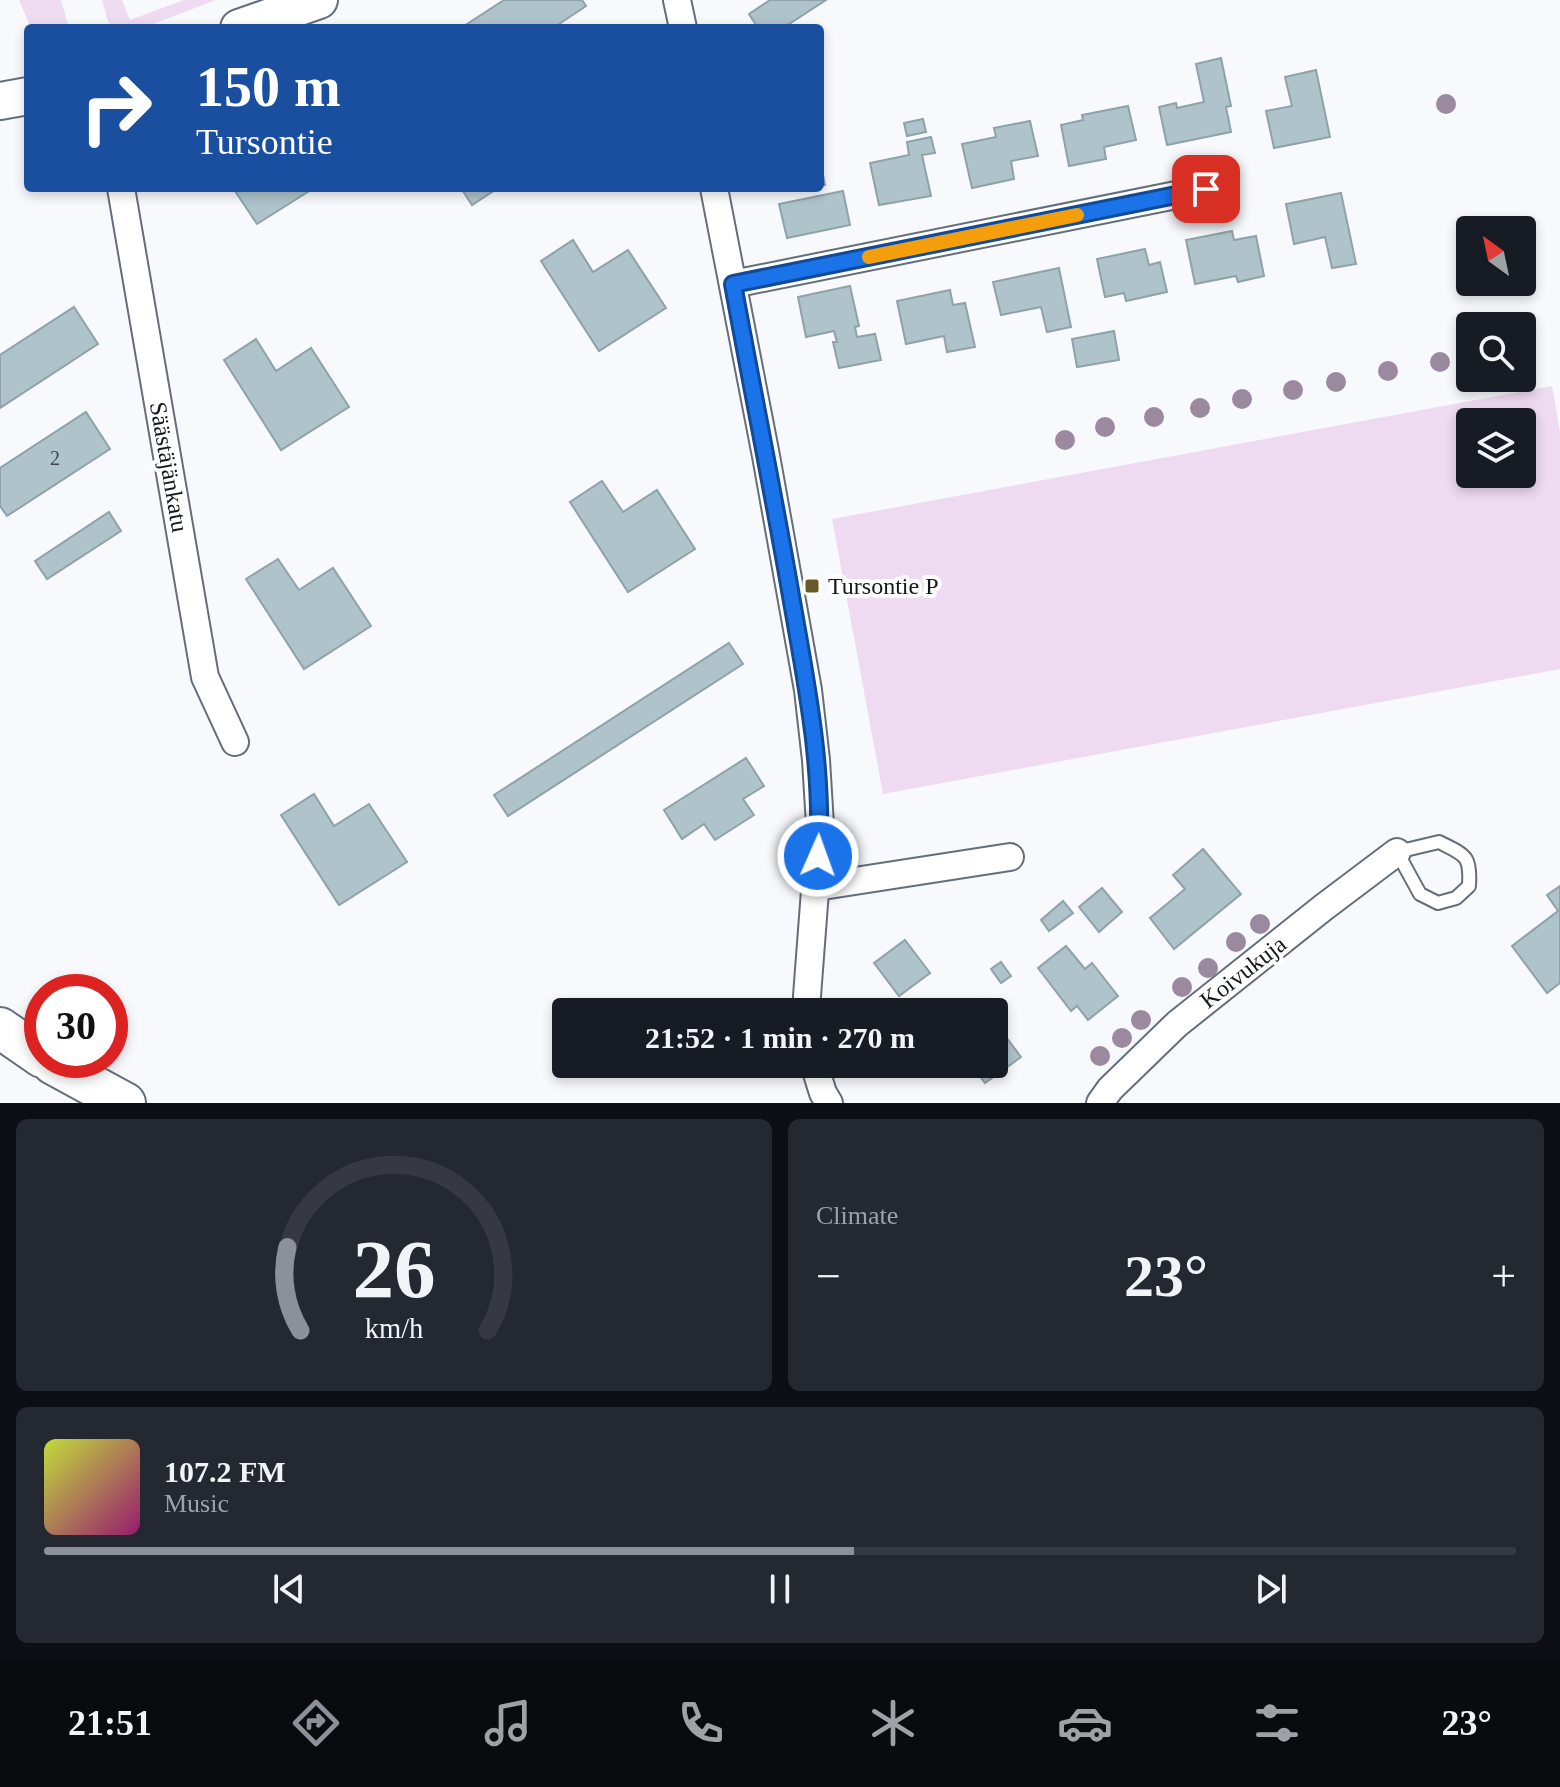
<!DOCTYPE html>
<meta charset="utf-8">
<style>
:root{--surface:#171b24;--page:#242831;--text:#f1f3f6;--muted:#9ea1a6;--line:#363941;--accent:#8c9099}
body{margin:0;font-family:Georgia,serif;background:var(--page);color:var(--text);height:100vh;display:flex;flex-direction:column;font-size:30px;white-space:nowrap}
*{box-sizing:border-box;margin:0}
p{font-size:26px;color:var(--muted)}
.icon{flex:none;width:44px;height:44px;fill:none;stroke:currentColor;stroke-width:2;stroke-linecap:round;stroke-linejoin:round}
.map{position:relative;height:1103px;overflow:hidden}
.details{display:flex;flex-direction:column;gap:16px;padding:16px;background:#0d0f14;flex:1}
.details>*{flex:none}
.guide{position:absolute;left:24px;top:24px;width:800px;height:168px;border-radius:8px;box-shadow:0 4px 12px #0003;background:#1a4fa0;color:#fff;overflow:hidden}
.needle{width:52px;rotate:327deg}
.controls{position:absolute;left:1456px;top:216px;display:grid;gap:16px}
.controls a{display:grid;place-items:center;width:80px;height:80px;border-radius:8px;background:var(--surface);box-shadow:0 4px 12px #0003;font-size:40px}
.speed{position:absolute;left:24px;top:974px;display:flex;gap:16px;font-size:40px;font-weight:700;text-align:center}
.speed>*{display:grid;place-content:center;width:104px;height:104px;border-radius:50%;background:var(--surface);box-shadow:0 4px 12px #0003;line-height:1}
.speed .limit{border:12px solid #d22;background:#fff;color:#111}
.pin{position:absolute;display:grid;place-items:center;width:68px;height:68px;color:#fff;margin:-34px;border-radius:16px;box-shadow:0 4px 12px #0006}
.me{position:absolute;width:88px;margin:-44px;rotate:2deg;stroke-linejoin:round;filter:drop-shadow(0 0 6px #0008)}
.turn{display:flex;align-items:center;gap:28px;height:168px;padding:0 40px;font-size:36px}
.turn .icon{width:104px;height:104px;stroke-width:2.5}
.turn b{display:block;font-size:56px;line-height:68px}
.big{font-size:60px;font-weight:700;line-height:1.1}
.details .tile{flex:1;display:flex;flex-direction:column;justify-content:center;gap:12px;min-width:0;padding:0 28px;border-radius:12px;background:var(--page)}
.details .dial{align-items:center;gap:0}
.dial svg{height:208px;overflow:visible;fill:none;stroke:var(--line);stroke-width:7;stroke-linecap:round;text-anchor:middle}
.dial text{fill:var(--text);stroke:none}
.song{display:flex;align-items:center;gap:24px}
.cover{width:96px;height:96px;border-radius:12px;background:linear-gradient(135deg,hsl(70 70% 55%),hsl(320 70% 35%))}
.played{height:8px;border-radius:4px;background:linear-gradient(90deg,var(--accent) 55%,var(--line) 55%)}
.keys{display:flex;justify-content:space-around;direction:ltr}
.heat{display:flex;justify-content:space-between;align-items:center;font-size:44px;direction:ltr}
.details .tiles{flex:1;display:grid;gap:16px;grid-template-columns:1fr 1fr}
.tile:last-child{grid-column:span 2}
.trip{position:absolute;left:552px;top:998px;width:456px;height:80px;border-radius:8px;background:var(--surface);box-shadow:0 4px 12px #0003;font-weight:700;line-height:80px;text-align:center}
.tab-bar{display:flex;height:128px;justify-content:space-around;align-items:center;background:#090b0e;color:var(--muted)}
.tab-bar .icon{width:56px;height:56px}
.tab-bar .selected{color:var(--accent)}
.tab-bar b{font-size:36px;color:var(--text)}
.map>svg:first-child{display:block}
</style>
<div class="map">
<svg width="1560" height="1103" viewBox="0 0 1560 1103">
<rect width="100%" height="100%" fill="#f7f9fc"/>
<g fill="#eedbf1" fill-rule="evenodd">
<polygon points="19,0 61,0 68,25 67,28 31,28"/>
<polygon points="102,0 122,0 130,20 184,0 216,0 142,28 115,28 108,21"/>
<path d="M1552 386 1560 432V669L883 794 832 519ZM1470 422H1522V474H1470Z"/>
</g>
<g fill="#afc3cb" stroke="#8fa2aa" stroke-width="2">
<polygon points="504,0 582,0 586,6 553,28 461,28"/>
<polygon points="770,0 826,0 783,28 758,28 749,14"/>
<polygon points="1221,58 1231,106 1226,107 1231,132 1167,145 1159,107 1176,103 1177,108 1204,102 1196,64"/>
<polygon points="1316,70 1330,137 1274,148 1266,111 1292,106 1285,77"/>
<polygon points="1128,106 1136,140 1104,147 1106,159 1069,166 1061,125 1083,120 1082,115"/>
<polygon points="923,119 926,132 907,136 904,123"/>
<polygon points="1030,121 1038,156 1011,161 1014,179 972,188 962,144 996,137 994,128"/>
<polygon points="931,137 935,153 922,155 931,196 879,205 870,163 909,155 907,142"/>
<polygon points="820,159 825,185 820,186"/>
<polygon points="233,188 314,188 257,224"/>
<polygon points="461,188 498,188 472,205"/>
<polygon points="843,191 850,225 787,238 779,204"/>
<polygon points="1341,193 1356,264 1332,268 1325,237 1294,244 1286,204"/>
<polygon points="1232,231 1234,240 1256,236 1264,276 1238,282 1236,276 1195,284 1186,240"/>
<polygon points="573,240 593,272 628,250 666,308 599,351 541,261"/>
<polygon points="1145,249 1149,265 1160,262 1167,292 1126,301 1124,293 1105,297 1097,259"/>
<polygon points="1059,268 1071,327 1047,332 1041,307 1001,315 993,282"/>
<polygon points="850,286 859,326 855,327 857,337 875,334 881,360 839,368 833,342 837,342 834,331 806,337 798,297"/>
<polygon points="950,290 953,305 965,303 975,347 947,352 944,336 906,344 897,301"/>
<polygon points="74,307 98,344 0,408 0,355"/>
<polygon points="1114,331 1119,360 1077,367 1072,339"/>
<polygon points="256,339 276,371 311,348 349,407 281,450 224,360"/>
<polygon points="86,412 110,449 7,516 0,506 0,468"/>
<polygon points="602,481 623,512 657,490 695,549 628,592 570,502"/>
<polygon points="109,512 121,531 47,579 35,561"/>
<polygon points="278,559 299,590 333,568 371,626 304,669 246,579"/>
<polygon points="729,643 743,664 508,816 494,795"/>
<polygon points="746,758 764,786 743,799 754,815 715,840 704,824 682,839 664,810"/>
<polygon points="314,794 334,826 369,804 407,862 339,905 281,815"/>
<polygon points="1203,849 1241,894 1174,949 1150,918 1185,889 1173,875"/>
<polygon points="1560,886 1560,983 1547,993 1512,946 1558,911 1547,895"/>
<polygon points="1102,888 1122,912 1099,932 1079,907"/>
<polygon points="1063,901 1073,913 1049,931 1041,920"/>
<polygon points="905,940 930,973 899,996 874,963"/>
<polygon points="1066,946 1085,969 1092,963 1118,996 1088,1020 1077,1006 1071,1011 1038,968"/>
<polygon points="1001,962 1011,976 1001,983 991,969"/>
<polygon points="979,999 988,1012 961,1012"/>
<polygon points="994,1021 1021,1057 985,1083 971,1064 994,1064"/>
</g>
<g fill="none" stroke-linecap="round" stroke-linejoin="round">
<g stroke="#646e7b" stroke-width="16">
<path id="service" d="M1439 842C1465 855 1471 855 1469 886L1456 898 1438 903 1420 894 1397 852Z"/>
</g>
<g stroke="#646e7b" stroke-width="30">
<g id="minor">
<polyline points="677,0 683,28"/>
<polyline points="121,188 205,677 235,742"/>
<polyline points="714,188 766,456 808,690 816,760 820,825 807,996 807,1012"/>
<polyline points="733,284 1206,189"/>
<polyline points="816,887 1010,857"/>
<polyline points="814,1064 823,1093 829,1103"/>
<polyline points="1100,1103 1110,1089 1177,1024 1324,907 1397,852"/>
</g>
</g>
<g stroke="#646e7b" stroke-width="40">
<g id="secondary">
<polyline points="239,28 319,0"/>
<polyline points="0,101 28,96"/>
</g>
</g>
<g stroke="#646e7b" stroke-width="44">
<g id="primary">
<polyline points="0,1028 42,1057"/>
<polyline points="53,1064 125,1103"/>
</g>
</g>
<use href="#service" stroke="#fff" stroke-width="12"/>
<use href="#minor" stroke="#fff" stroke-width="26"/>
<use href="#secondary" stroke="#fff" stroke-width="36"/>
<use href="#primary" stroke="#fff" stroke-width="40"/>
</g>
<g fill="#9b89a0">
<circle cx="1446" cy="104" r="10"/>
<circle cx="1440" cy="362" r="10"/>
<circle cx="1388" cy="371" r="10"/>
<circle cx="1336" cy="382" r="10"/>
<circle cx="1293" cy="390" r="10"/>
<circle cx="1242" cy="399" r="10"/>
<circle cx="1200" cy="408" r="10"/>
<circle cx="1154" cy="417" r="10"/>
<circle cx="1105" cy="427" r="10"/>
<circle cx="1065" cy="440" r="10"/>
<circle cx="1260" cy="924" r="10"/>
<circle cx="1236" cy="942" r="10"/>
<circle cx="1208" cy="968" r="10"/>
<circle cx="1182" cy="987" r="10"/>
<circle cx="1141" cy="1020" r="10"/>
<circle cx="1122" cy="1038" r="10"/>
<circle cx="1100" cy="1056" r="10"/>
</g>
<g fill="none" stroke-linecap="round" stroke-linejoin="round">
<g stroke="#114b97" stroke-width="20">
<path id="route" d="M818 856C824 769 806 682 791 596 773 492 752 388 733 284L1206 189"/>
</g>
<use href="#route" stroke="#1a73e8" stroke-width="14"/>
<polyline stroke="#f59e0b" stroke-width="14" points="869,257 1077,215"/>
</g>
<rect fill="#665926" stroke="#fff" stroke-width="3" x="804" y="578" width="16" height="16" rx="4"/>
<g text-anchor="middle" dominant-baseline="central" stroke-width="8" stroke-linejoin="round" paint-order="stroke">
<g font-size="20" fill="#3c4449">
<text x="55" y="458">2</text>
</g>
<g font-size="24" fill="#15191e" stroke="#fff">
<text transform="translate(169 467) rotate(80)">Säästäjänkatu</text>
<text transform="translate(1243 972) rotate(-38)">Koivukuja</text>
</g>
<g font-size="24" fill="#15191e" stroke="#fff" text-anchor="start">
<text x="828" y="586">Tursontie P</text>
</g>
</g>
</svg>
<div class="controls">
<a><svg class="needle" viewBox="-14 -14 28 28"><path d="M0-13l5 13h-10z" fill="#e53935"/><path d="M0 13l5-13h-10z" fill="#9ea1a6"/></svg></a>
<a><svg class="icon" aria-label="search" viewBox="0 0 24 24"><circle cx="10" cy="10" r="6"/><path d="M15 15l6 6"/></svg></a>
<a><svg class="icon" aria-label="layers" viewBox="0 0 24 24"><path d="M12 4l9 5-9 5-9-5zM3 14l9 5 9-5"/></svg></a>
</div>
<div class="speed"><div class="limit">30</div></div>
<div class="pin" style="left:1206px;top:189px;background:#d93025"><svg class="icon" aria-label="arrive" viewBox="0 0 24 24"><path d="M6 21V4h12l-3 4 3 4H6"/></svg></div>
<svg class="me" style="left:818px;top:856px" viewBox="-20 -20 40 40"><circle r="17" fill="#1a73e8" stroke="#fff" stroke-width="3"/><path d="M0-11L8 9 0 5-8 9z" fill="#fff"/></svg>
<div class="trip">21:52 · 1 min · 270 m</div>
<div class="guide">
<div class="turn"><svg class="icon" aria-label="right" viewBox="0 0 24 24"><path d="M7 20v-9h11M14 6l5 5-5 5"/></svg><div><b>150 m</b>Tursontie</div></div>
</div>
</div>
<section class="details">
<div class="tiles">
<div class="tile dial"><svg viewBox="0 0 100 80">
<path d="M14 69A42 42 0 1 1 86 69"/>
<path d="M14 69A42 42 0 0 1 9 37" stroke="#8c9099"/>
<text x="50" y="56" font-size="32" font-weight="700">26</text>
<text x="50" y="72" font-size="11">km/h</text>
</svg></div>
<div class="tile"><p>Climate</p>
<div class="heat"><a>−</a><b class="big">23°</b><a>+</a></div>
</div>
<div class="tile">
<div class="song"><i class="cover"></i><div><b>107.2 FM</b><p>Music</p></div></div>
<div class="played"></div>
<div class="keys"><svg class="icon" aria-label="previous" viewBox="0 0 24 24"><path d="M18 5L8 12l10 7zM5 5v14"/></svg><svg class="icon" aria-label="pause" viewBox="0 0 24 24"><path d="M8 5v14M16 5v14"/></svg><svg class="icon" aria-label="next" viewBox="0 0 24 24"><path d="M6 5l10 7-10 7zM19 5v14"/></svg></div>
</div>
</div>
</section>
<nav class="tab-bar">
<b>21:51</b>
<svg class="icon selected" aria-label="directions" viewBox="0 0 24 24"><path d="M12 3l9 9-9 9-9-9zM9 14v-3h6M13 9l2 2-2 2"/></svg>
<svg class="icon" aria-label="music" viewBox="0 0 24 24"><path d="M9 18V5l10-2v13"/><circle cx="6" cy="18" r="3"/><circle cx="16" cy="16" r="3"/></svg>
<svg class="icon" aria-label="phone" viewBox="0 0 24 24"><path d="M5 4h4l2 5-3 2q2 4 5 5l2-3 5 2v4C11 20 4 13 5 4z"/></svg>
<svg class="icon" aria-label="climate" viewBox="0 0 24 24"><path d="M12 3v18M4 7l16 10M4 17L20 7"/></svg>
<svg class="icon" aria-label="car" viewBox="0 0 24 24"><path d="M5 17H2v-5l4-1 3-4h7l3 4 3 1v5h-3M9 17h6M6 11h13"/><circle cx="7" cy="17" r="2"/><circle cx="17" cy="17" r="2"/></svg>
<svg class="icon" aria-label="filters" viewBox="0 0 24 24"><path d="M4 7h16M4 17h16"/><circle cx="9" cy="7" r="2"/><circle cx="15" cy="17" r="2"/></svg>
<b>23°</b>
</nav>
